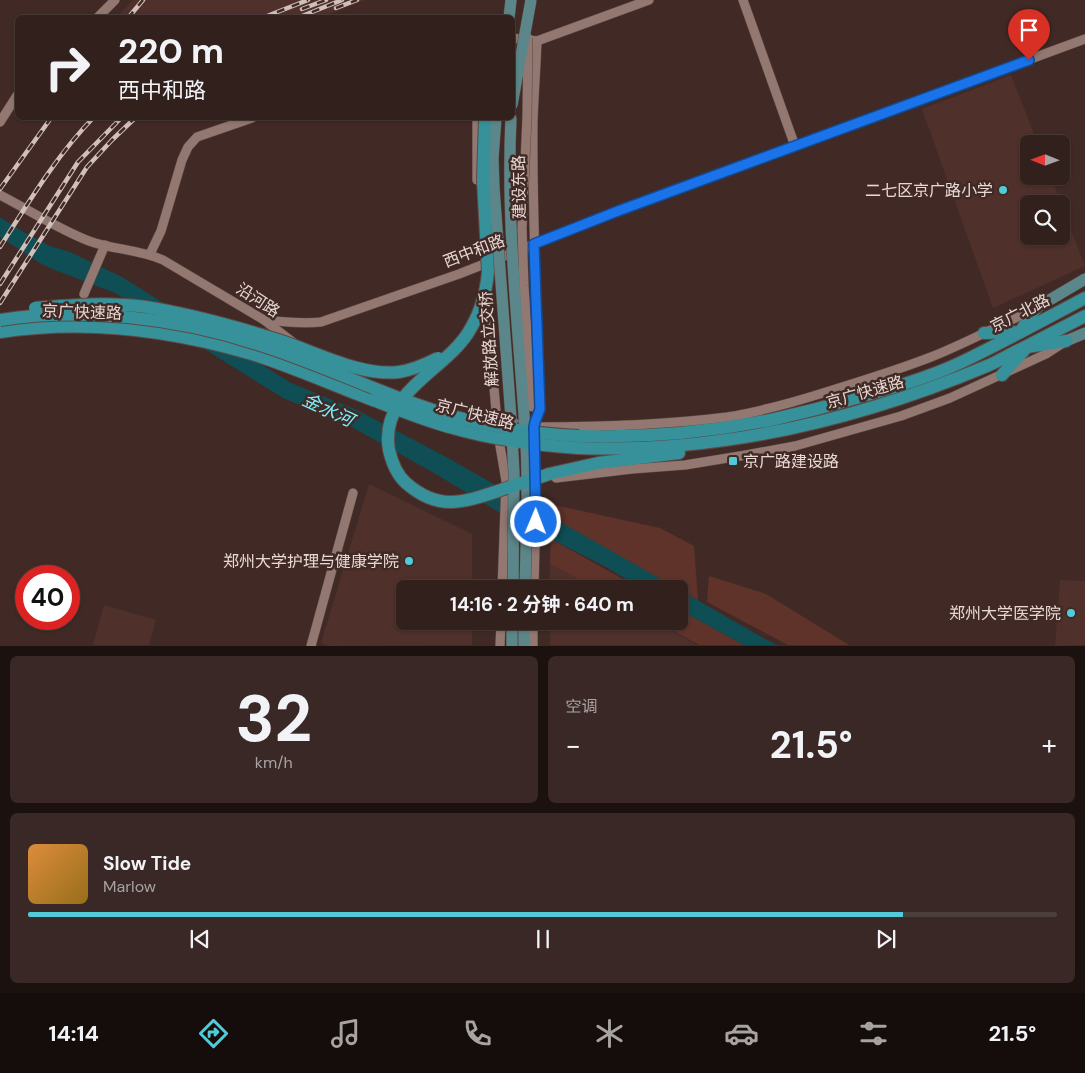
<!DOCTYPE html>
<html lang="zh">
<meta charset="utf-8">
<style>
:root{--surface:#31201c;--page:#392825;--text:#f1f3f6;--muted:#a8a3a3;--line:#4c3e3b;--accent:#52cbd8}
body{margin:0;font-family:"DM Sans","Noto Sans SC",sans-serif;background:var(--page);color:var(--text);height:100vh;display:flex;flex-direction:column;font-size:19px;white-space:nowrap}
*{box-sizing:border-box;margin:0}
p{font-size:16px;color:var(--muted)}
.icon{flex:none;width:28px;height:28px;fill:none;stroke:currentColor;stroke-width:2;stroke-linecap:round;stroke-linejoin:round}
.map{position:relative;height:646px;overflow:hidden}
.panel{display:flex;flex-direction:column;gap:10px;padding:10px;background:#1b120f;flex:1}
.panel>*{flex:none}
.banner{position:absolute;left:15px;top:15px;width:500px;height:105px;border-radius:8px;box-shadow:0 1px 4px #0004,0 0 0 1px var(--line);background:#31201c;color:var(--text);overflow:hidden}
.needle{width:32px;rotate:271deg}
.buttons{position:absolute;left:1020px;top:135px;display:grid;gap:10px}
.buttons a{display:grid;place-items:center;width:50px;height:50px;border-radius:8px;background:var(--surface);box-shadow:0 1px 4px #0004,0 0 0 1px var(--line);font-size:25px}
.speed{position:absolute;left:15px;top:565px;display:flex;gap:10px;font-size:25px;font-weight:700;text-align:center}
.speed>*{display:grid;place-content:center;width:65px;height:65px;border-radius:50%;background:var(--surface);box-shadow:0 1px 4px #0004,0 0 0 1px var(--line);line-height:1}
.speed .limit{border:8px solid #d22;background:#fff;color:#111}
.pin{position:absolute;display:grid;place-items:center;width:42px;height:42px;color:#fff;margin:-51px -21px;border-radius:50% 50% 50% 0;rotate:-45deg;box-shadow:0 0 5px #0007}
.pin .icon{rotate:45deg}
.me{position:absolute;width:55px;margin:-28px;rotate:1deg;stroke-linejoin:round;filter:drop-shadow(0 0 4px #0008)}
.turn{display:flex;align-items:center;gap:18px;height:105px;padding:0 20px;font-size:22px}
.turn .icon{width:65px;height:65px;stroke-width:2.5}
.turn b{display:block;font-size:35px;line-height:42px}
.big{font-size:38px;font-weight:700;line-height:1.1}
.panel .widget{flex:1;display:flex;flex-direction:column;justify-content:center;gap:8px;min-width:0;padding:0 18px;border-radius:8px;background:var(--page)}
.panel .dial{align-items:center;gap:0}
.dial b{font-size:65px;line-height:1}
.song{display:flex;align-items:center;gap:15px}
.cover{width:60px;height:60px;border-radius:8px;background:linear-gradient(135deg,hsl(30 70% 55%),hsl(40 70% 35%))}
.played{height:5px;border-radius:2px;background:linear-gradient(90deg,var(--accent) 85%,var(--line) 85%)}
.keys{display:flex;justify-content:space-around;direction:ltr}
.heat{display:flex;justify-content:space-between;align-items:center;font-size:28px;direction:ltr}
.panel .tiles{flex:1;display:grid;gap:10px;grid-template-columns:1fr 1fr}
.widget:last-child{grid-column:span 2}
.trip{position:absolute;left:396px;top:580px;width:292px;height:50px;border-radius:8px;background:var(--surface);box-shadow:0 1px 4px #0004,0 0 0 1px var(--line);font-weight:700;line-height:50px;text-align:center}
.tabs{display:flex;height:80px;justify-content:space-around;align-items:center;background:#140d0b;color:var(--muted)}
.tabs .icon{width:35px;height:35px}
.tabs .current{color:var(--accent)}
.tabs b{font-size:22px;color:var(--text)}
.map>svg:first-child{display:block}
</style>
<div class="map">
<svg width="1085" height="646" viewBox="0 0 1085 646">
<rect width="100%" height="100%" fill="#412a25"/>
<g fill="#4f302a">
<polygon points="133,0 365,0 323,17 117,17"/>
<polygon points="1011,75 1038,144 1029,144 1029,176 1051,176 1061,204 1029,204 1029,236 1061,236 1061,204 1085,266 993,308 922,109"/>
<polygon points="369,484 472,534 472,589 405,589 405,621 472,621 472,645 328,646 321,643"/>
<polygon points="550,564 595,589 550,589"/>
<polygon points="1060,580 1085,581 1085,645 1055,646"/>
<polygon points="104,605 156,620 149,645 93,645"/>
<polygon points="550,621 654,621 697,645 550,645"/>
</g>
<g fill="#5f332a">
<polygon points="550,504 660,528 694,546 698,600 680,590 680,589 678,589 550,517"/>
<polygon points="551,539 641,589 596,589 550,564"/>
<polygon points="709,576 766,594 849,645 788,645 707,602"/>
<polygon points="680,610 744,645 699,645 655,621 680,621"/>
</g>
<g fill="#0e4e54">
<polygon points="0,217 22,231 50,246 70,252 122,277 291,383 357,410 448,458 678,589 643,589 606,567 502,514 434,473 350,426 283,398 115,293 50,268 40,263 0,237"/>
<polygon points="680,590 765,639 777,645 744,645 680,610"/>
</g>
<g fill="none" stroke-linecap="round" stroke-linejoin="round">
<g stroke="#5d4945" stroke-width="10">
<g id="minor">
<polyline points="743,0 795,146"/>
<polyline points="97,18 115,0"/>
<polyline points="512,38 537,41 649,0"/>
<polyline points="477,118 477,180"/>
<polyline points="0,122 18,94"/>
<path d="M0 195C29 210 58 229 89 241 113 250 139 249 163 260L264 320 294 343"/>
<polyline points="150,254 161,231 182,160 188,147 197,137 252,118"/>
<polyline points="84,294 105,245"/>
<polyline points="486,295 498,434 506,481 502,589"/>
<path d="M264 320C283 322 301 324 321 322L459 274 618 211 1085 39"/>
<polyline points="498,420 517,424"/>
<path d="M535 422 540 409C537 313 532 217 533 121 534 94 536 68 537 41"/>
<path d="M537 427C600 427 664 425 727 417 759 412 791 403 823 393 859 382 895 371 931 357 966 343 1000 325 1034 309"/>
<polyline points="556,478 632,469 685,465 746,455 795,446 901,416 950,398 1046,354 1063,343"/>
<polyline points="534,589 536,505 535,439"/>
<polyline points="311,646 353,493"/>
<polyline points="500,646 501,621"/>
<polyline points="533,646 533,621"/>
</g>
</g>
<g stroke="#5d4945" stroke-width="12">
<g id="major">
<polyline points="509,18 511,0"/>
<polyline points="1036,308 1085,279"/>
<polyline points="1066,341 1085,333"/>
<polyline points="512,646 512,621"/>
<polyline points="524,646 524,621"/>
</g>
</g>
<g stroke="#5d4945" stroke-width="14">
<g id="highway">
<path d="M0 332C84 319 171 330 252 354 293 367 333 385 373 400"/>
<polyline points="984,333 1020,332 1036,308"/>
<polyline points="1002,375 1027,347 1066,341"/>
<path d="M579 436C644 438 711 432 775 419 802 413 829 406 856 398 894 388 935 376 970 358 1009 339 1047 318 1085 298"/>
<path d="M578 448C719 453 858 420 987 366 999 361 1010 354 1021 349 1042 338 1064 327 1085 316"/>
<polyline points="549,474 598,463 679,453"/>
</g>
</g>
<use href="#minor" stroke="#937771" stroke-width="9"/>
<use href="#major" stroke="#5c878a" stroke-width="11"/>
<use href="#highway" stroke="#37919a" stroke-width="12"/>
<g stroke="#d0bfba" stroke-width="4.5">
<g id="rail">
<polyline points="336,8 357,0"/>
<polyline points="302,9 326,0"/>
<polyline points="128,18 143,0"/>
<polyline points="262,18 308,0"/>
<polyline points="297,18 342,0"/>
<polyline points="0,189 51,118"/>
<path d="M0 247C28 203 57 155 93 118"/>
<polyline points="0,284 78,162 121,118"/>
<polyline points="0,303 87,167 112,140 135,118"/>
</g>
</g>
<use href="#rail" stroke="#412a25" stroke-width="2.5" stroke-dasharray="8" stroke-linecap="butt"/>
<g stroke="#5d4945" stroke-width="10" stroke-linecap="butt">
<polyline id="minor-bridge" points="528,38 527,117 522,228 524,286 532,407"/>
</g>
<g stroke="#5d4945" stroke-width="12" stroke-linecap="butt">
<g id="major-bridge">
<polyline points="512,105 531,0"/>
<polyline points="496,118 493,158 494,188 511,418 514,473 513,589"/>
<path d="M511 118C506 222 518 325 525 429 529 482 526 536 525 589"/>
</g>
</g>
<g stroke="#5d4945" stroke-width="14" stroke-linecap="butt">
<g id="highway-bridge">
<path d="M485 118 483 180 488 272C486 294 480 314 468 333 442 373 379 393 389 450 392 463 396 474 406 483 438 511 462 503 498 491 515 485 532 480 549 474"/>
<path d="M35 308C72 305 109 302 146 307 189 314 233 326 275 339 312 350 360 377 399 372 413 370 426 364 438 358"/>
<path d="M0 320C84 307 177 318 257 344 325 365 388 398 456 417 496 428 537 434 579 436"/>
<path d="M373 400C400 410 426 421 453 428 494 440 536 445 578 448"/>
</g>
</g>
<use href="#minor-bridge" stroke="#937771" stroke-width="9"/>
<use href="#major-bridge" stroke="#5c878a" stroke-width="11"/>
<use href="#highway-bridge" stroke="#37919a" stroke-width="12"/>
</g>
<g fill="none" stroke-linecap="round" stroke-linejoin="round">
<g stroke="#114b97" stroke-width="12">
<polyline id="route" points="536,522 534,427 535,422 540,409 534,244 618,211 1029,60"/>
</g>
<use href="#route" stroke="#1a73e8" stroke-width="9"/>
</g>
<g fill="#52cbd8" stroke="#412a25" stroke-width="2">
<circle cx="1003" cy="190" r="5"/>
<rect x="728" y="456" width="10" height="10" rx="2.5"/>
<circle cx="409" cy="561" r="5"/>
<circle cx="1071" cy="613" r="5"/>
</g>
<g text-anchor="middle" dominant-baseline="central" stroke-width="5" stroke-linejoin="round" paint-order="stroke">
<g font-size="16" fill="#e8d8d4" stroke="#412a25">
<text transform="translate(519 187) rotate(-91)">建设东路</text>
<text transform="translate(474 251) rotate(-21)">西中和路</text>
<text transform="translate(258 300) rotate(33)">沿河路</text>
<text transform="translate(82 312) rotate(2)">京广快速路</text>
<text transform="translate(1020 313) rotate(-27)">京广北路</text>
<text transform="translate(489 339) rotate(-94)">解放路立交桥</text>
<text transform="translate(865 392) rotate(-16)">京广快速路</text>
<text transform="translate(475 414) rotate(14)">京广快速路</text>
</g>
<g font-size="16" fill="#e8d8d4" stroke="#412a25" text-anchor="end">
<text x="993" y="190">二七区京广路小学</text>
<text x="743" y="461" text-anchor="start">京广路建设路</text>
<text x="399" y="561">郑州大学护理与健康学院</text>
<text x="1061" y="613">郑州大学医学院</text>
</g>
<g font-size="18" font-style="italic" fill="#7cf0fd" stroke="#412a25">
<text transform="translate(328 410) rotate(25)">金水河</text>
</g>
</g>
</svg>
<div class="buttons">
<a><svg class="needle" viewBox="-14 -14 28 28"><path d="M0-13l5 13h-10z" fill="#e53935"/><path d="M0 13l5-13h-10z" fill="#a8a3a3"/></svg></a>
<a><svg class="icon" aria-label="search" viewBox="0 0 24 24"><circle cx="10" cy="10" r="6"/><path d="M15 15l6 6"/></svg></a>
</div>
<div class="speed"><div class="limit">40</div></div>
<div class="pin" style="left:1029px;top:60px;background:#d93025"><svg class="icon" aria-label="arrive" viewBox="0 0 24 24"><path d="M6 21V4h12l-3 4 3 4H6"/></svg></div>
<svg class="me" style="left:536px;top:522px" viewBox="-20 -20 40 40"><circle r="17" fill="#1a73e8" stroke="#fff" stroke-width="3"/><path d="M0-11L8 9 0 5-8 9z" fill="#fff"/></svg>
<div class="trip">14:16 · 2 分钟 · 640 m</div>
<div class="banner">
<div class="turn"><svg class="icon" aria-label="right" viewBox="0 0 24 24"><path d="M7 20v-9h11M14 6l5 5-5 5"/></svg><div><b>220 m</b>西中和路</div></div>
</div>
</div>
<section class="panel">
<div class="tiles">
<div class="widget dial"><b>32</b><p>km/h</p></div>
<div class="widget"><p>空调</p>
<div class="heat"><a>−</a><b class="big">21.5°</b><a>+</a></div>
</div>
<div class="widget">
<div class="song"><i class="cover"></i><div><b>Slow Tide</b><p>Marlow</p></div></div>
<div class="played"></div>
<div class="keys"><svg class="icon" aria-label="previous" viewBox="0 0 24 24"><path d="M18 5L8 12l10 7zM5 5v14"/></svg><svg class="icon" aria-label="pause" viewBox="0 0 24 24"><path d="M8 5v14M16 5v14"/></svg><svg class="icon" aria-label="next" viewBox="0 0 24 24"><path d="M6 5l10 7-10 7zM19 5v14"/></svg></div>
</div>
</div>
</section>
<nav class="tabs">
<b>14:14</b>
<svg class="icon current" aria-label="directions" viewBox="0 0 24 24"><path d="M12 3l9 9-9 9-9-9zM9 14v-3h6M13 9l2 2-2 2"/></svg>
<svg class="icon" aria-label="music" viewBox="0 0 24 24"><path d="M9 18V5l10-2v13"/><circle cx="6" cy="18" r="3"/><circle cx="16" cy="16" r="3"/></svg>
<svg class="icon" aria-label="phone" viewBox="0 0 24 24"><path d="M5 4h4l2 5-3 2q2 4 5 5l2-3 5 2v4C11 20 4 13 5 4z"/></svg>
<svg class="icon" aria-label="climate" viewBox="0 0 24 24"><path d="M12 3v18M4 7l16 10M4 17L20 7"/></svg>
<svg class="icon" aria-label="car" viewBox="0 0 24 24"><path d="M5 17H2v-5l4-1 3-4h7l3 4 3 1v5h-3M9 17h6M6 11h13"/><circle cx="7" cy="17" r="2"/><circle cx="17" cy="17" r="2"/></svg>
<svg class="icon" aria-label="filters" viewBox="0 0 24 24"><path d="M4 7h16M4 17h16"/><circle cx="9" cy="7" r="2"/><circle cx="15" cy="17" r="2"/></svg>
<b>21.5°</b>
</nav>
